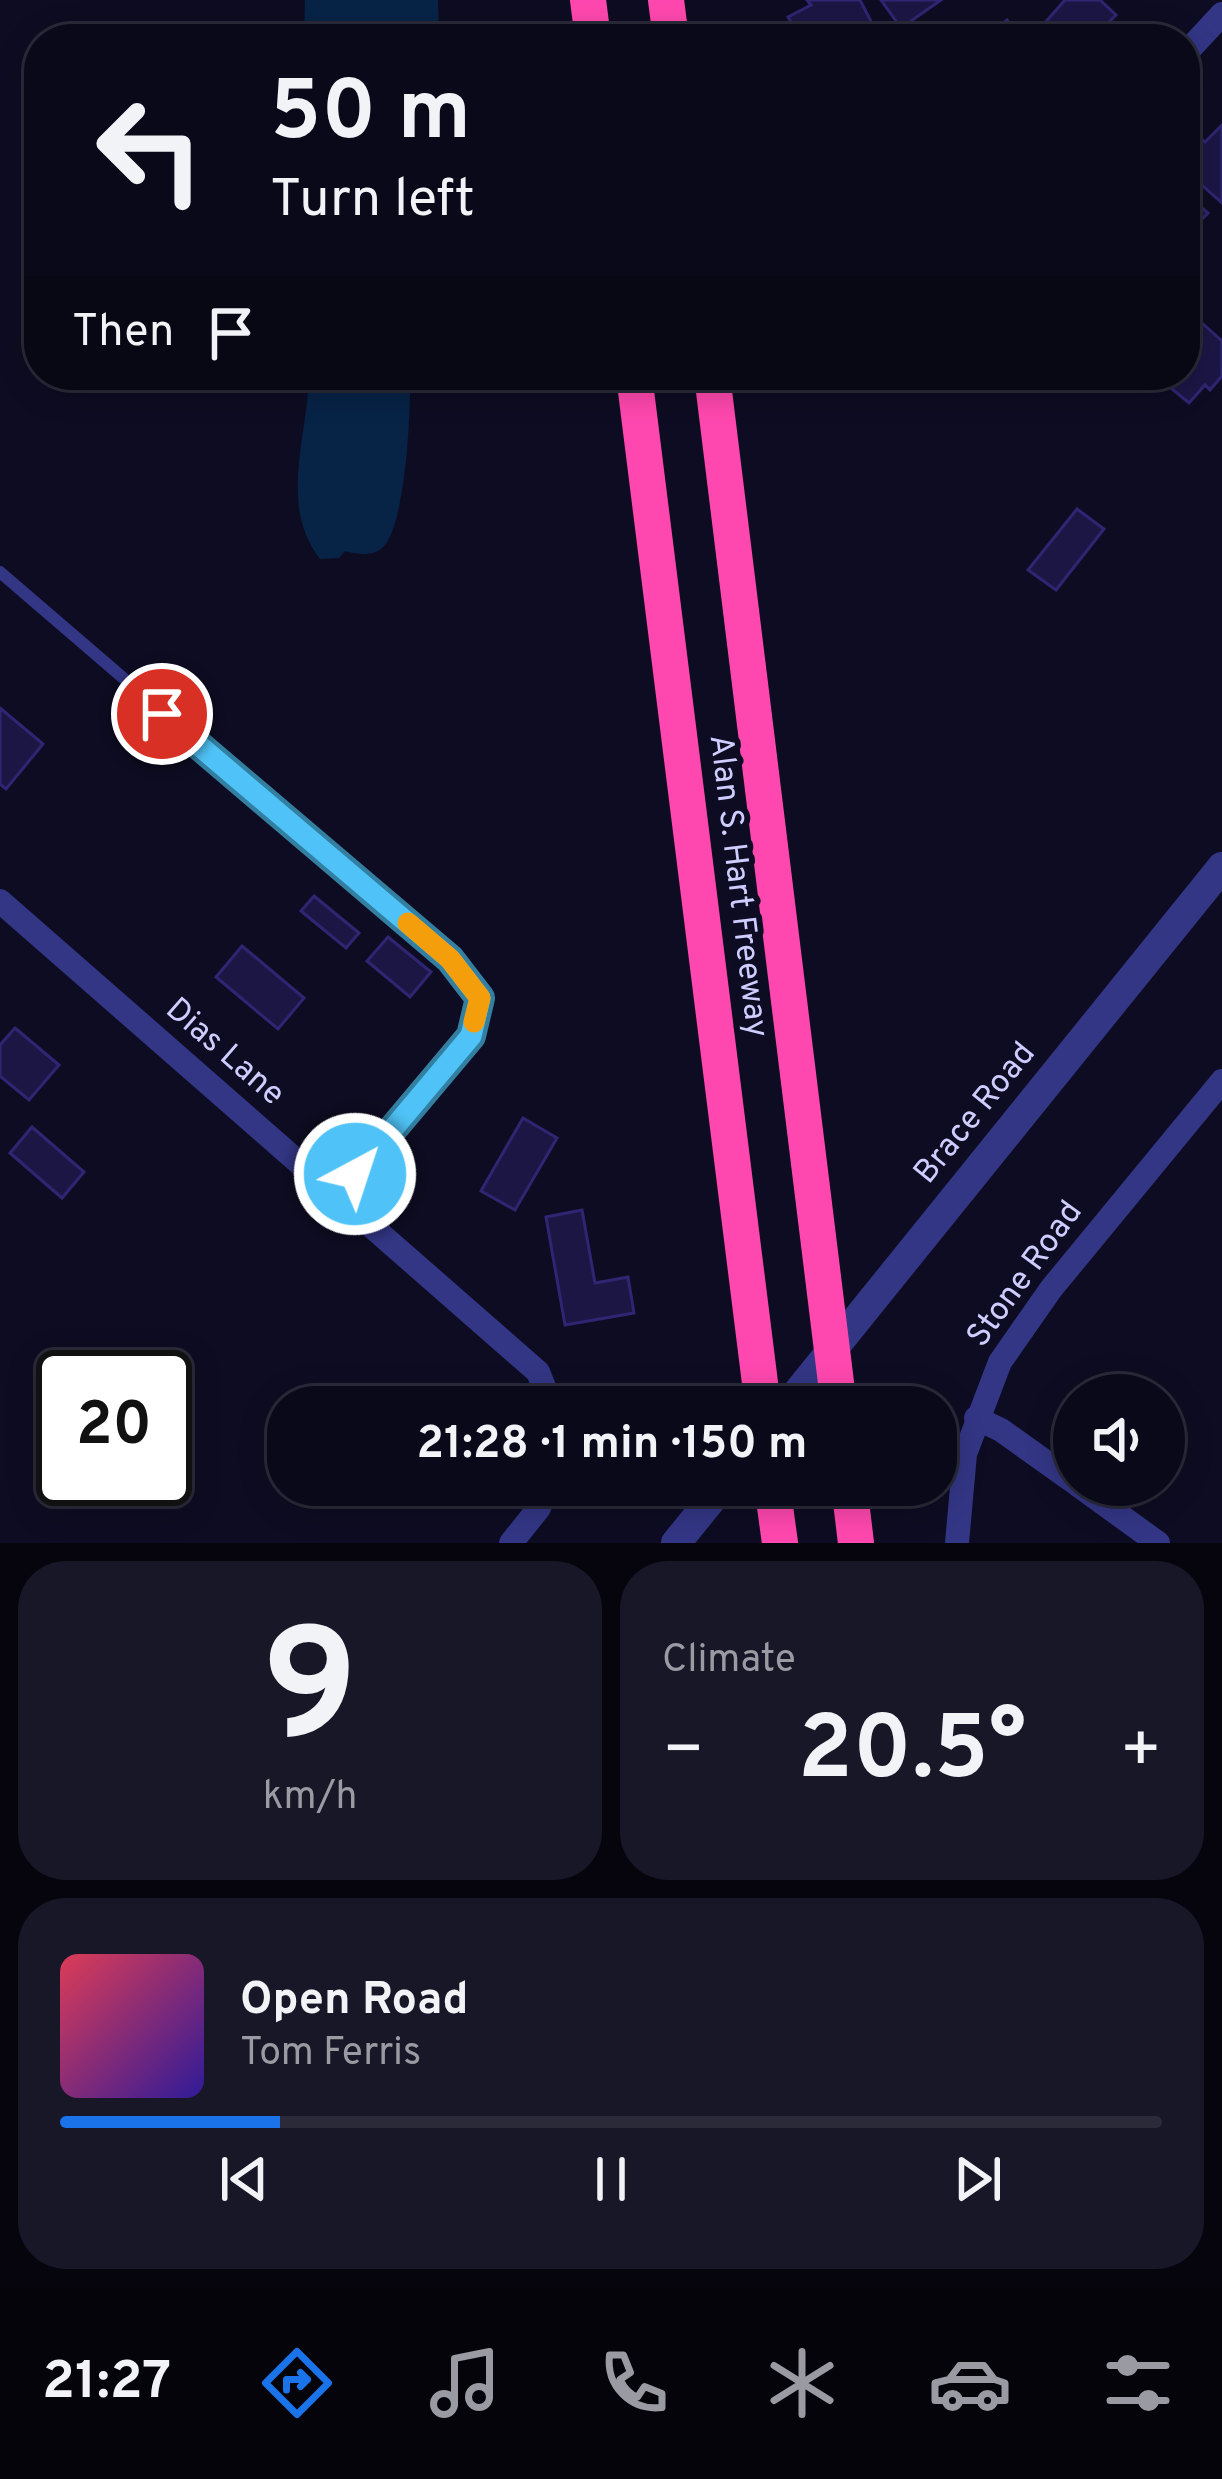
<!DOCTYPE html>
<meta charset="utf-8">
<style>
:root{--surface:#0a091a;--page:#181727;--text:#f1f3f6;--muted:#999aa2;--line:#2a2a39;--accent:#1a73e8}
body{margin:0;font-family:Overpass,sans-serif;background:var(--page);color:var(--text);height:100vh;display:flex;flex-direction:column;font-size:45px;white-space:nowrap}
*{box-sizing:border-box;margin:0}
p{font-size:39px;color:var(--muted)}
.icon{flex:none;width:66px;height:66px;fill:none;stroke:currentColor;stroke-width:2;stroke-linecap:round;stroke-linejoin:round}
.map{position:relative;height:1543px;overflow:hidden}
.details{display:flex;flex-direction:column;gap:18px;padding:18px;background:#06050e;flex:1}
.details>*{flex:none}
.banner{position:absolute;left:24px;top:24px;width:1176px;height:366px;border-radius:48px;box-shadow:0 6px 30px #0003,0 0 0 3px var(--line);background:#0a091a;color:var(--text);overflow:hidden}
.tools{position:absolute;left:1053px;top:1374px;display:grid;gap:24px}
.tools a{display:grid;place-items:center;width:132px;height:132px;border-radius:50%;background:var(--surface);box-shadow:0 6px 30px #0003,0 0 0 3px var(--line);font-size:60px}
.speed{position:absolute;left:36px;top:1350px;display:flex;gap:24px;font-size:60px;font-weight:700;text-align:center}
.speed>*{display:grid;place-content:center;width:156px;height:156px;border-radius:50%;background:var(--surface);box-shadow:0 6px 30px #0003,0 0 0 3px var(--line);line-height:1}
.speed .limit{border:6px solid #111;border-radius:18px;background:#fff;color:#111}
.pin{position:absolute;display:grid;place-items:center;width:102px;height:102px;color:#fff;margin:-51px;border:6px solid #fff;border-radius:50%;box-shadow:0 3px 12px #0007}
.me{position:absolute;width:132px;margin:-66px;rotate:40deg;stroke-linejoin:round;filter:drop-shadow(0 0 9px #0008)}
.turn{display:flex;align-items:center;gap:42px;height:252px;padding:0 48px;font-size:54px}
.turn .icon{width:156px;height:156px;stroke-width:2.5}
.turn b{display:block;font-size:84px;line-height:102px}
.then{display:flex;align-items:center;height:114px;padding:0 48px;background:#0003;gap:24px;font-size:45px}
.big{font-size:90px;font-weight:700;line-height:1.1}
.details .card{flex:1;display:flex;flex-direction:column;justify-content:center;gap:18px;min-width:0;padding:0 42px;border-radius:48px;background:var(--page)}
.details .dial{align-items:center;gap:0}
.dial b{font-size:156px;line-height:1}
.song{display:flex;align-items:center;gap:36px}
.cover{width:144px;height:144px;border-radius:18px;background:linear-gradient(135deg,hsl(350 70% 55%),hsl(250 70% 35%))}
.played{height:12px;border-radius:6px;background:linear-gradient(90deg,var(--accent) 20%,var(--line) 20%)}
.keys{display:flex;justify-content:space-around;direction:ltr}
.heat{display:flex;justify-content:space-between;align-items:center;font-size:66px;direction:ltr}
.details .tiles{flex:1;display:grid;gap:18px;grid-template-columns:1fr 1fr}
.card:last-child{grid-column:span 2}
.trip{position:absolute;left:267px;top:1386px;width:690px;height:120px;border-radius:48px;background:var(--surface);box-shadow:0 6px 30px #0003,0 0 0 3px var(--line);font-weight:700;line-height:120px;text-align:center}
.tabs{display:flex;height:192px;justify-content:space-around;align-items:center;background:#04040a;color:var(--muted)}
.tabs .icon{width:84px;height:84px}
.tabs .current{color:var(--accent)}
.tabs b{font-size:54px;color:var(--text)}
.map>svg:first-child{display:block}
</style>
<div class="map">
<svg width="1222" height="1543" viewBox="0 0 1222 1543">
<rect width="100%" height="100%" fill="#0e0c22"/>
<g fill="#072346">
<polygon points="305,0 438,0 439,39 304,39"/>
<path d="M309 375H410C411 407 406 531 381 549 370 557 357 554 345 551L339 558 320 559C278 505 308 436 309 375Z"/>
</g>
<g fill="#1c1645" stroke="#2f2673" stroke-width="3">
<polygon points="807,0 860,0 876,31 860,39 801,39 788,17 811,5"/>
<polygon points="881,0 941,0 901,28"/>
<polygon points="1065,0 1100,0 1116,15 1098,33 1103,39 1057,39 1042,26"/>
<polygon points="1007,20 1023,39 983,39"/>
<polygon points="1222,125 1222,203 1185,170 1185,142 1194,133 1205,142"/>
<polygon points="1185,193 1208,213 1187,234 1185,232"/>
<polygon points="1194,316 1222,341 1222,376 1210,390 1205,385 1189,403 1155,375 1185,375 1185,327"/>
<polygon points="1077,509 1104,529 1056,590 1028,570"/>
<polygon points="0,708 43,744 6,789 0,784"/>
<polygon points="314,896 359,933 346,948 301,911"/>
<polygon points="388,937 431,972 410,997 367,961"/>
<polygon points="242,946 304,998 278,1029 216,977"/>
<polygon points="15,1028 59,1065 29,1100 0,1076 0,1045"/>
<polygon points="523,1118 557,1138 515,1210 481,1191"/>
<polygon points="32,1127 84,1172 62,1198 10,1153"/>
<polygon points="582,1210 595,1283 628,1277 634,1313 565,1325 546,1217"/>
</g>
<g fill="none" stroke-linecap="round" stroke-linejoin="round">
<polyline stroke="#333685" stroke-width="12" points="0,572 450,959 480,997 471,1037 338,1195"/>
<g stroke="#333685" stroke-width="24">
<polyline points="1185,54 1222,14"/>
<polyline points="0,901 538,1372 552,1407"/>
<polyline points="976,1418 1001,1430 1074,1482"/>
<polyline points="1078,1485 1158,1543"/>
<polyline points="511,1543 539,1508 547,1485"/>
<polyline points="957,1543 965,1454 1000,1362 1051,1289 1222,1081"/>
</g>
<g stroke="#333685" stroke-width="30">
<polyline points="786,1407 1222,867"/>
<polyline points="676,1543 723,1485"/>
</g>
<g stroke="#ff48af" stroke-width="36">
<polyline points="588,0 593,39"/>
<polyline points="666,0 671,39"/>
<polyline points="634,375 763,1407"/>
<polyline points="712,375 839,1407"/>
<polyline points="772,1485 780,1543"/>
<polyline points="849,1485 856,1543"/>
</g>
</g>
<g fill="none" stroke-linecap="round" stroke-linejoin="round">
<g stroke="#337fa1" stroke-width="30">
<polyline id="route" points="162,714 450,959 480,998 471,1036 355,1174"/>
</g>
<use href="#route" stroke="#4fc3f7" stroke-width="21"/>
<polyline stroke="#f59e0b" stroke-width="21" points="408,923 450,959 480,998 474,1022"/>
</g>
<g text-anchor="middle" dominant-baseline="central" stroke-width="12" stroke-linejoin="round" paint-order="stroke">
<g font-size="33" fill="#cfcdff" stroke="#0e0c22">
<text transform="translate(737 886) rotate(83)">Alan S. Hart Freeway</text>
<text transform="translate(224 1053) rotate(41)">Dias Lane</text>
<text transform="translate(976 1114) rotate(-51)">Brace Road</text>
<text transform="translate(1026 1275) rotate(-54)">Stone Road</text>
</g>
</g>
</svg>
<div class="tools">
<a><svg class="icon" aria-label="sound" viewBox="0 0 24 24"><path d="M4 9h4l5-4v14l-5-4H4zM17 9q2 3 0 6"/></svg></a>
</div>
<div class="speed"><div class="limit">20</div></div>
<div class="pin" style="left:162px;top:714px;background:#d93025"><svg class="icon" aria-label="arrive" viewBox="0 0 24 24"><path d="M6 21V4h12l-3 4 3 4H6"/></svg></div>
<svg class="me" style="left:355px;top:1174px" viewBox="-20 -20 40 40"><circle r="17" fill="#4fc3f7" stroke="#fff" stroke-width="3"/><path d="M0-11L8 9 0 5-8 9z" fill="#fff"/></svg>
<div class="trip">21:28 · 1 min · 150 m</div>
<div class="banner">
<div class="turn"><svg class="icon" aria-label="left" viewBox="0 0 24 24"><path d="M17 20v-9H6M10 6l-5 5 5 5"/></svg><div><b>50 m</b>Turn left</div></div>
<div class="then">Then<svg class="icon" aria-label="arrive" viewBox="0 0 24 24"><path d="M6 21V4h12l-3 4 3 4H6"/></svg></div>
</div>
</div>
<section class="details">
<div class="tiles">
<div class="card dial"><b>9</b><p>km/h</p></div>
<div class="card"><p>Climate</p>
<div class="heat"><a>−</a><b class="big">20.5°</b><a>+</a></div>
</div>
<div class="card">
<div class="song"><i class="cover"></i><div><b>Open Road</b><p>Tom Ferris</p></div></div>
<div class="played"></div>
<div class="keys"><svg class="icon" aria-label="previous" viewBox="0 0 24 24"><path d="M18 5L8 12l10 7zM5 5v14"/></svg><svg class="icon" aria-label="pause" viewBox="0 0 24 24"><path d="M8 5v14M16 5v14"/></svg><svg class="icon" aria-label="next" viewBox="0 0 24 24"><path d="M6 5l10 7-10 7zM19 5v14"/></svg></div>
</div>
</div>
</section>
<nav class="tabs">
<b>21:27</b>
<svg class="icon current" aria-label="directions" viewBox="0 0 24 24"><path d="M12 3l9 9-9 9-9-9zM9 14v-3h6M13 9l2 2-2 2"/></svg>
<svg class="icon" aria-label="music" viewBox="0 0 24 24"><path d="M9 18V5l10-2v13"/><circle cx="6" cy="18" r="3"/><circle cx="16" cy="16" r="3"/></svg>
<svg class="icon" aria-label="phone" viewBox="0 0 24 24"><path d="M5 4h4l2 5-3 2q2 4 5 5l2-3 5 2v4C11 20 4 13 5 4z"/></svg>
<svg class="icon" aria-label="climate" viewBox="0 0 24 24"><path d="M12 3v18M4 7l16 10M4 17L20 7"/></svg>
<svg class="icon" aria-label="car" viewBox="0 0 24 24"><path d="M5 17H2v-5l4-1 3-4h7l3 4 3 1v5h-3M9 17h6M6 11h13"/><circle cx="7" cy="17" r="2"/><circle cx="17" cy="17" r="2"/></svg>
<svg class="icon" aria-label="filters" viewBox="0 0 24 24"><path d="M4 7h16M4 17h16"/><circle cx="9" cy="7" r="2"/><circle cx="15" cy="17" r="2"/></svg>
</nav>
